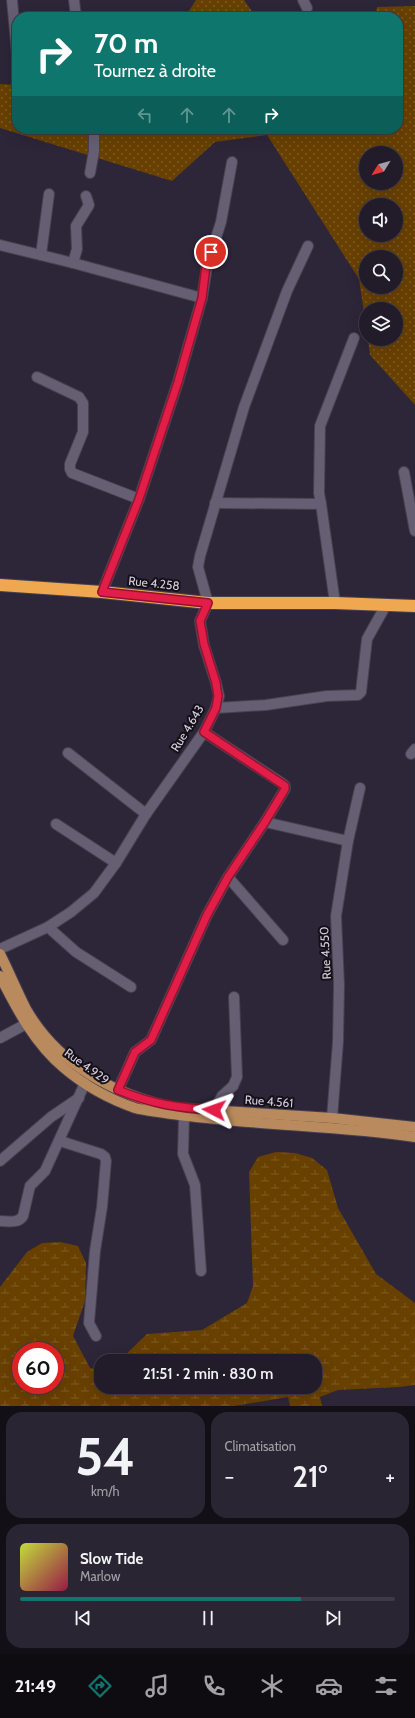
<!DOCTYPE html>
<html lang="fr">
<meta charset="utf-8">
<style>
:root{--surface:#221c2a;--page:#2a2532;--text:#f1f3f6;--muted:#a2a1a8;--line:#3f3a47;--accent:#0f766e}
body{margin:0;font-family:Cabin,sans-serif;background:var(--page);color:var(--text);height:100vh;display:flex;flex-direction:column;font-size:15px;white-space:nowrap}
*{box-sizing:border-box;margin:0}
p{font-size:13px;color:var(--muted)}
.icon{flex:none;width:22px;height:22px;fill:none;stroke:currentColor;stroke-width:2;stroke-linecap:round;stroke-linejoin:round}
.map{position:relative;height:1406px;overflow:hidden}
.panel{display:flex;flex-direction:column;gap:6px;padding:6px;background:#130f17;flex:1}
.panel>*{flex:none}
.guide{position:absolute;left:12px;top:12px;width:391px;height:122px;border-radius:16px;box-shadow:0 4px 16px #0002,0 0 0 1px var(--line);background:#0f766e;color:#fff;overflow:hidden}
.needle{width:26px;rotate:233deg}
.controls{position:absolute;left:359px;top:146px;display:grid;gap:8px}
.controls a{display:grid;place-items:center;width:44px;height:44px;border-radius:50%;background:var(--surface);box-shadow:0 4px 16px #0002,0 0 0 1px var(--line);font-size:20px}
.speed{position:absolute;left:12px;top:1342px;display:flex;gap:8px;font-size:20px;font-weight:700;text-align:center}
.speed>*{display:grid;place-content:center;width:52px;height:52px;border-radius:50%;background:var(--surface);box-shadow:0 4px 16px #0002,0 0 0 1px var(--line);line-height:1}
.speed .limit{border:6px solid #d22;background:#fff;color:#111}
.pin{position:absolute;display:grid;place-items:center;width:34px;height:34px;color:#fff;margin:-17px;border:2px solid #fff;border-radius:50%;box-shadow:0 1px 4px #0007}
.me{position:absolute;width:44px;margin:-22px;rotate:274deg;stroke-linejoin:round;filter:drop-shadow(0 0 3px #0008)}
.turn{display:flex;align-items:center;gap:14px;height:84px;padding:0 16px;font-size:18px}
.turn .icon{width:52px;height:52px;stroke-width:2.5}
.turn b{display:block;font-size:28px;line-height:34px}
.lanes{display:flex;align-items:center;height:38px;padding:0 16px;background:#0003;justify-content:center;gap:20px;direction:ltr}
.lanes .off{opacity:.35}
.big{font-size:30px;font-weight:600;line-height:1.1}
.panel .tile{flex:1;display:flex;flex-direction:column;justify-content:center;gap:6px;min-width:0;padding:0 14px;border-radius:16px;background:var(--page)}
.panel .dial{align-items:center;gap:0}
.dial b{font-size:52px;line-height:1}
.song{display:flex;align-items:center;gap:12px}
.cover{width:48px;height:48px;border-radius:6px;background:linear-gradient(135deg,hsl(70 70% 55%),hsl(340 70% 35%))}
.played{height:4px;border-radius:2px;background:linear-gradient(90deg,var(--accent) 75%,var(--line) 75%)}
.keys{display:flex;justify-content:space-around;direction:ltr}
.heat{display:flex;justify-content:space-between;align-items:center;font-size:22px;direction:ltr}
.panel .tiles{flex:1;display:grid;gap:6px;grid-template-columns:1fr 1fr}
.tile:last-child{grid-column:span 2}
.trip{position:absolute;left:94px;top:1354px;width:228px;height:40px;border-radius:16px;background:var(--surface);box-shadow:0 4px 16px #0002,0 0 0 1px var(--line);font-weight:600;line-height:40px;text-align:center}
.dock{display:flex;height:64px;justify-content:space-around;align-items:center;background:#0e0b11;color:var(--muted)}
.dock .icon{width:28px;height:28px}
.dock .on{color:var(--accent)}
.dock b{font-size:18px;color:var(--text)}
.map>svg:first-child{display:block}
</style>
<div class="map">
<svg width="415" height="1406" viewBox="0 0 415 1406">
<defs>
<pattern id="grass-dots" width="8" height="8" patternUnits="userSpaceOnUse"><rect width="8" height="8" fill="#684000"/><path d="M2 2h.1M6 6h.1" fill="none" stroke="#7d5b25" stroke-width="1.8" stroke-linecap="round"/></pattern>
<pattern id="wetland-marsh" width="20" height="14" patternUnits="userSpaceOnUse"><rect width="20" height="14" fill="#684000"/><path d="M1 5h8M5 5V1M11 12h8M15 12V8" fill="none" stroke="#7d5b25"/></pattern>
</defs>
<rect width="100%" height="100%" fill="#2d2538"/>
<g fill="url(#grass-dots)" fill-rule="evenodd">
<polygon points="196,0 244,0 256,17 185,17"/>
<path d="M415 6V405L370 355 368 339H396V309H366V326L359 279 267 135 215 142 172 181 0 128V84L17 85V129H398V17H375L377 7ZM366 153H396V183H366ZM366 205H396V235H366ZM366 257H396V287H366Z"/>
</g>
<path fill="url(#wetland-marsh)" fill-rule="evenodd" d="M276 1152 295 1153 312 1158 327 1170 338 1208 376 1274 415 1303V1385L399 1387 338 1390 320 1397 322 1406H290L288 1397 234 1406H0V1287L27 1252 42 1243 60 1242 78 1246 86 1263 85 1301 73 1336 90 1368 101 1370V1387H315V1361H119L147 1334 202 1330 247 1303 253 1286 249 1172 258 1157ZM21 1351H55V1385H21Z"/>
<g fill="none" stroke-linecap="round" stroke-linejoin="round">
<g stroke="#474050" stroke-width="12">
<g id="street">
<polyline points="12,0 17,53"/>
<polyline points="74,0 76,17"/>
<polyline points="303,0 307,8"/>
<polyline points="90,173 94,151 94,129"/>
<polyline points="0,245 73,263 202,298"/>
<polyline points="41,255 49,194"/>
<polyline points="73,263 77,249 76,226 89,205 86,196"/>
<polyline points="37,377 79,397 83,403 83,432 70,464 70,469 72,473 139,499"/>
<polyline points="404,472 415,531"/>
<polyline points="215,503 321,504 335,603"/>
<polyline points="321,504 319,493 320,426 354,338"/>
<polyline points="102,592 139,499 178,382 202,298 207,266 221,222 232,162"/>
<polyline points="216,708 266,705 327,696 358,695 361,692 367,639 386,605"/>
<polyline points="68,753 146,814"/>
<polyline points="411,754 415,749"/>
<polyline points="265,822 348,841"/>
<polyline points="56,824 116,863"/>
<polyline points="228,877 283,940"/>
<polyline points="48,927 76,952 131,987"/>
<polyline points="0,949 48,927 71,912 94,893 116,863 146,814 204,732 216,708 219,696 216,683 204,645 200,621 208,603 198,567 200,556 244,407 287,291 308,246"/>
<polyline points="0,1038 26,1024"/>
<polyline points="118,1090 135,1052 151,1040 207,915 228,877 265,822 285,789 285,786 283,784 204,732"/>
<polyline points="214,1110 222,1096 233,1086 237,1077 234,997"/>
<polyline points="184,1116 183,1154 195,1185 201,1271"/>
<polyline points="332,1118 338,1042 339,985 336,916 348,841 360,788"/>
<polyline points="60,1141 101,1154 105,1157 106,1161 102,1207 95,1251 89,1323 96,1336"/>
<polyline points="0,1161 51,1117 79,1098"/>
<path d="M0 1221C8 1221 18 1224 23 1216L30 1186 45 1171 85 1083"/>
</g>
</g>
<g stroke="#474050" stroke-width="12">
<g id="primary">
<path d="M0 954C9 972 17 991 26 1009 58 1065 116 1096 177 1108L332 1118 415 1127"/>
<path d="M0 976C17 1009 34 1043 64 1068 84 1085 109 1099 135 1108 142 1110 151 1111 158 1112 177 1115 196 1117 216 1119 282 1126 348 1127 415 1137"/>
</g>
</g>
<g stroke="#474050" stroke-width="14">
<polyline id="highway" points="0,585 102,592 208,603 335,603 415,606"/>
</g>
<use href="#street" stroke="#665e73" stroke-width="10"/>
<use href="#primary" stroke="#b88a5d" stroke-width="10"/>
<use href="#highway" stroke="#efa84f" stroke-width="12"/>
</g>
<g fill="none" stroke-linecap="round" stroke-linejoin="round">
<g stroke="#92132f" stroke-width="10">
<path id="route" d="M211 252 206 266 202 298 178 382 139 499 102 592 208 603 200 621 204 644 216 683 218 696 216 708 204 732 285 786V789L265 822 228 877 207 915 151 1040 135 1052 118 1090C152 1104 178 1108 214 1110"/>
</g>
<use href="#route" stroke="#e11d48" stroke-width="7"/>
</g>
<g text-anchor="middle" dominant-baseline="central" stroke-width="4" stroke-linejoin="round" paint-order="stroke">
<g font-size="12" fill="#d4d0dc" stroke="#141019">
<text transform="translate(154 583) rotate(6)">Rue 4.258</text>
<text transform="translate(187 728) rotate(-59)">Rue 4.643</text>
<text transform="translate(325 953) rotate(-93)">Rue 4.550</text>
<text transform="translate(87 1066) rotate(36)">Rue 4.929</text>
<text transform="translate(269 1101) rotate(4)">Rue 4.561</text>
</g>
</g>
</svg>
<div class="controls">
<a><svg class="needle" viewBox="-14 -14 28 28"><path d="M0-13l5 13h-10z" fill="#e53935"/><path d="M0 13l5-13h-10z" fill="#a2a1a8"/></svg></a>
<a><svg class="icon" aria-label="sound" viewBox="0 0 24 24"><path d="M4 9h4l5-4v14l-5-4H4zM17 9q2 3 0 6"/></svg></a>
<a><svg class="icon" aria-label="search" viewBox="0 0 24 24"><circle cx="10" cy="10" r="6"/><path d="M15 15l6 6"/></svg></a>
<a><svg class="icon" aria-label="layers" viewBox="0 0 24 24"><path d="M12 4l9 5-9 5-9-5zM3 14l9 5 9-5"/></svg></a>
</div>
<div class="speed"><div class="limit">60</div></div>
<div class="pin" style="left:211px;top:252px;background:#d93025"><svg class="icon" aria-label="arrive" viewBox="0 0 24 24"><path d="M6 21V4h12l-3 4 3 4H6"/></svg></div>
<svg class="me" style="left:214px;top:1110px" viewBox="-20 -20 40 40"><path d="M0-17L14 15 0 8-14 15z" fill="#e11d48" stroke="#fff" stroke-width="4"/></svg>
<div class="trip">21:51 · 2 min · 830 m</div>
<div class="guide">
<div class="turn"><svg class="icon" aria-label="right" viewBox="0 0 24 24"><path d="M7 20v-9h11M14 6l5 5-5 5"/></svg><div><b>70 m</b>Tournez à droite</div></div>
<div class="lanes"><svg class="icon off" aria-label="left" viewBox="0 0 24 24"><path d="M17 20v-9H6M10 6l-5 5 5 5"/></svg><svg class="icon off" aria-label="ahead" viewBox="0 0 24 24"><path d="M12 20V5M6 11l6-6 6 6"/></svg><svg class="icon off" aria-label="ahead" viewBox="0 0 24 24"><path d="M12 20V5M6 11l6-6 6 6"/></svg><svg class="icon" aria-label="right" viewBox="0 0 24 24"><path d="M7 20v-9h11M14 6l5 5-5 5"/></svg></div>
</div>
</div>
<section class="panel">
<div class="tiles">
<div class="tile dial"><b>54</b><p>km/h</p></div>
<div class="tile"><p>Climatisation</p>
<div class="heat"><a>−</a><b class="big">21°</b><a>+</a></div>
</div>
<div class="tile">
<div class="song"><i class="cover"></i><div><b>Slow Tide</b><p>Marlow</p></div></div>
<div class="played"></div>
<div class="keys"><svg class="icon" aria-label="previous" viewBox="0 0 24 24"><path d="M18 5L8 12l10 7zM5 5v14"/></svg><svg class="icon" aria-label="pause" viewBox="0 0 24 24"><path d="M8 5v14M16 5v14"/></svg><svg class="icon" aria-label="next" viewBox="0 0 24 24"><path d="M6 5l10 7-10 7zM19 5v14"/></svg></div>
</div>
</div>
</section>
<nav class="dock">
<b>21:49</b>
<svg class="icon on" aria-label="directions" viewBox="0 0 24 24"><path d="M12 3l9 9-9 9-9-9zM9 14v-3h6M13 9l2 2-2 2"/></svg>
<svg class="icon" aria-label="music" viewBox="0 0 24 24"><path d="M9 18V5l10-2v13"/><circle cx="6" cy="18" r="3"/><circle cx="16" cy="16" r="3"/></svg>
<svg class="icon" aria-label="phone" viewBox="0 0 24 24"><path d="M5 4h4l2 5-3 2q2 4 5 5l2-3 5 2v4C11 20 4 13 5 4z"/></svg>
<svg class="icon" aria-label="climate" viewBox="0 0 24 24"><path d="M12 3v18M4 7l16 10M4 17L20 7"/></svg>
<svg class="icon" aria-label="car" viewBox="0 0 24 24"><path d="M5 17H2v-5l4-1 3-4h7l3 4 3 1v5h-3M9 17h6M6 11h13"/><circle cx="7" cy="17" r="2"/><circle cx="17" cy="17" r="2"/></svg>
<svg class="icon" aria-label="filters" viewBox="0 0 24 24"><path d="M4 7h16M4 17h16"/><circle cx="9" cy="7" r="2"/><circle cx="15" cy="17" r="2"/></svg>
</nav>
